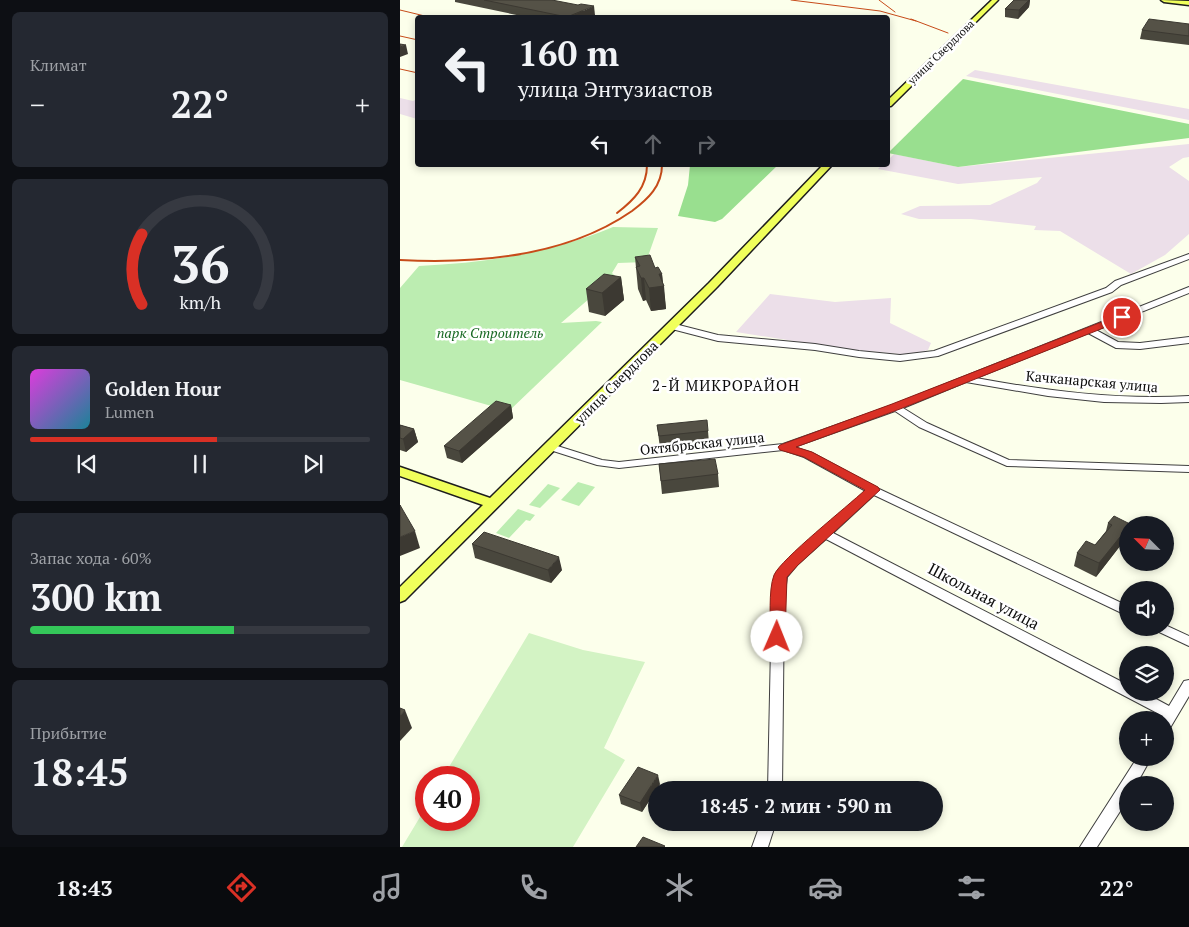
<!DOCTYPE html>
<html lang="ru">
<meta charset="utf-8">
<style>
:root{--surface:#171b24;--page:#242831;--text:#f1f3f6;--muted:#9ea1a6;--line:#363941;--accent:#d93025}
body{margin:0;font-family:"PT Serif",serif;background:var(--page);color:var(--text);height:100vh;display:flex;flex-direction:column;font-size:19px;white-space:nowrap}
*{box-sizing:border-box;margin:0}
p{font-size:16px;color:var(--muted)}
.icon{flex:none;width:28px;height:28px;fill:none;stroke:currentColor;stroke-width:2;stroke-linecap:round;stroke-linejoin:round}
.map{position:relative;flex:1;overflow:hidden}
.sheet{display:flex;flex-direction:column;gap:12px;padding:12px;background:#0d0f14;width:400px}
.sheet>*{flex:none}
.banner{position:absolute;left:15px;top:15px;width:475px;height:152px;border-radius:5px;box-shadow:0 2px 8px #0003;background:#171b24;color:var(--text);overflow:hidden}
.needle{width:32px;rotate:294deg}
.tools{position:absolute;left:719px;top:516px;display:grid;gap:10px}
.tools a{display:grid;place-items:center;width:55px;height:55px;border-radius:50%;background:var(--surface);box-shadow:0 2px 8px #0003;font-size:25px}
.speed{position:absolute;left:15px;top:766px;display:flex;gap:10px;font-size:25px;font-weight:700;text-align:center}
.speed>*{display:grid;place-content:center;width:65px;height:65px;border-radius:50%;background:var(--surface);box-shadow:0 2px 8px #0003;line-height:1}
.speed .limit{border:8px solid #d22;background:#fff;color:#111}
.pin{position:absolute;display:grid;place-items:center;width:42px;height:42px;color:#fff;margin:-21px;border:2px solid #fff;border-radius:50%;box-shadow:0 1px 5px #0007}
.me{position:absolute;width:55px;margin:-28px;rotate:1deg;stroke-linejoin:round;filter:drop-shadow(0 0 4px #0008)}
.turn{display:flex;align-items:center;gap:18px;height:105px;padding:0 20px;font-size:22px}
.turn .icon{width:65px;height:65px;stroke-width:2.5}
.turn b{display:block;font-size:35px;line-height:42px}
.lanes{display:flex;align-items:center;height:48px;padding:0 20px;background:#0003;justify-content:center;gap:25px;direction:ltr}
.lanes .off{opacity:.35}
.big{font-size:38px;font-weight:700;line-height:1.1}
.sheet .card{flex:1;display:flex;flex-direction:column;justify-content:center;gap:8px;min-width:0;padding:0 18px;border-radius:8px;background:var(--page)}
.sheet .dial{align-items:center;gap:0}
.dial svg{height:130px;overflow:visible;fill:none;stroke:var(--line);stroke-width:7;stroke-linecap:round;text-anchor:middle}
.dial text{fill:var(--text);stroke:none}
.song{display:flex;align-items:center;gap:15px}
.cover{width:60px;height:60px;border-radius:8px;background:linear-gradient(135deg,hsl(300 70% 55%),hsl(190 70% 35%))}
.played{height:5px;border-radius:2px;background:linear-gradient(90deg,var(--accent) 55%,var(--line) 55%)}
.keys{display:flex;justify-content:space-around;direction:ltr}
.heat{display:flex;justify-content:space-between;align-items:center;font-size:28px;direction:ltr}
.charge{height:8px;border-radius:4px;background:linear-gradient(90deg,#34c759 60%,var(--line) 0)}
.trip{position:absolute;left:248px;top:781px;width:295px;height:50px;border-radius:25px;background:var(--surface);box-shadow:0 2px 8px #0003;font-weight:700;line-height:50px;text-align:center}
.dock{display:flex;height:80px;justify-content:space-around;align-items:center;background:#090b0e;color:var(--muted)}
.dock .icon{width:35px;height:35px}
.dock .active{color:var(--accent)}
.dock b{font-size:22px;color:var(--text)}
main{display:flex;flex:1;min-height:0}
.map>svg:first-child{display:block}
</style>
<main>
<section class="sheet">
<div class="card"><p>Климат</p>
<div class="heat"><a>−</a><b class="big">22°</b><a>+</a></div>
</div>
<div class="card dial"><svg viewBox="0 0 100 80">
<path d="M14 69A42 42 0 1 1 86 69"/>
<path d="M14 69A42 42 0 0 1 14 26" stroke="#d93025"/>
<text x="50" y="56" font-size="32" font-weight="700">36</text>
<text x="50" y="72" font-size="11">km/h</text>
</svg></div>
<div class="card">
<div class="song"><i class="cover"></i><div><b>Golden Hour</b><p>Lumen</p></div></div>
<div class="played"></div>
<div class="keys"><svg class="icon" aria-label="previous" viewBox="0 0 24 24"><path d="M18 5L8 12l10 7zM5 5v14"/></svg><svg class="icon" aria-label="pause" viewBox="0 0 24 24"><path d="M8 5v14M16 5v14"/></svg><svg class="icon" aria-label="next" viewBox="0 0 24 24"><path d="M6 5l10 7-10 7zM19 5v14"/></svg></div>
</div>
<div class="card"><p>Запас хода · 60%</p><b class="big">300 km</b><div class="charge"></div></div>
<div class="card"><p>Прибытие</p><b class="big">18:45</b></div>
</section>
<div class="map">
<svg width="789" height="847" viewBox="0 0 789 847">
<rect width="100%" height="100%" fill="#fcffeb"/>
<g fill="#ecdfe9">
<polygon points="575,70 789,109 789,120 566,76"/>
<polygon points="0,98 13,101 17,99 17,119 0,114"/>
<polygon points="789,144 789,157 783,158 769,167 789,181 789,234 765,255 731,274 660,231 634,230 636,226 571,219 519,219 501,214 520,206 590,205 637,183 642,177 558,184 478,169 482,165 488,165 488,160 494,154 558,167"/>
<polygon points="370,294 435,302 491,298 490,323 531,343 528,350 510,355 444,349 336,332"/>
</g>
<g fill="#bcedb1">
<path d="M213 227 258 228 246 262 218 263 212 273 220 281 197 292 161 323 196 321 202 322 109 411 0 380V288L19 266C87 263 150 253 213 227Z"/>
<polygon points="178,482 195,487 179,506 161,500"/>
<polygon points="148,484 160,488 140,508 129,505"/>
<polygon points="118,509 135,515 130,521 126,520 109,538 96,533"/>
</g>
<g fill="#99df8f">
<polygon points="563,79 789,124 789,138 558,167 488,153"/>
<polygon points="290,165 378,165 322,219 315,222 278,216 288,185"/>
</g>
<polygon fill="#d3f3c4" points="129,633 183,650 245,662 204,748 225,760 173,847 2,847 26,807 26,820 69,820 69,778 43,777"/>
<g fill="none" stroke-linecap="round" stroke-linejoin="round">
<g stroke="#3f3f3f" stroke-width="2">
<g id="minor">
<polygon points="789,254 789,259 721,285 712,292 538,356 500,361 459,357 415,350 318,341 268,328 267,326 271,323 318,335 415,344 459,351 500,355 534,351 706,288 715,281"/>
<path d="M789 287V293L696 330 718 342 740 343 789 337V343L740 349 716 348 688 333 576 378C647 391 717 400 789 396V402L761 403 704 402 648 396 566 382 503 408 527 423 609 460 789 466V472L607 466 519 427 495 411 394 447 412 453 477 488 728 606V616L474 495 433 533 728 685V692H743L769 706 784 681 789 680V696L770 728 765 730V720H760L763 716 426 539 397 565 387 577 384 599 382 790H368L372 599 377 573 389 559 466 491 404 457 383 450 219 468 197 465 147 449 146 447 151 444 202 460 219 462 383 444 493 405Z"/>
<polygon points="765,625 789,636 789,646 757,631 755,628 765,628"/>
<polygon points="737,758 751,758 736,785 728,785 728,799 697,847 680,847"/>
<polygon points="361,822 376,822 368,847 352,847"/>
</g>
</g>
<g stroke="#1d1d1d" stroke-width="3">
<g id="major">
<polygon points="592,0 598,0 491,106 488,106 488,100"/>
<polygon points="761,0 789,1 789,5 764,2"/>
<polygon points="423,165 432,165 317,287 5,600 0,602 0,587 83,505 0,476 0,467 90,498 309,283"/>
</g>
</g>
<use href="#minor" fill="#fff" fill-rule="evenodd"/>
<use href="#major" fill="#f0ff5b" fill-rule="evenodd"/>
<g stroke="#c74b19" stroke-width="1">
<polyline points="391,0 480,11 516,21"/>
<polyline points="479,0 495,12"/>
<polyline points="0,10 33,18"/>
<polyline points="511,19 548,33"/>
<polyline points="0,36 18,40"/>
<polyline points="0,69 18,73"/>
</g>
<g stroke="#c74b19" stroke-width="2">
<path d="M217 213C234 200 247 187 247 165"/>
<path d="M0 260C78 264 166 257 232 211 248 199 262 186 262 165"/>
</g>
</g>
<g fill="#49473d">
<polygon points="55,0 152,0 195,15 188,18 131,18 55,2"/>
<polygon points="614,0 630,0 629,7 618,19 605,17 605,9"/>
<polygon points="789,24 789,45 740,39 742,30"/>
<polygon points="235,257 255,268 262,274 266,309 251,311 246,300 243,301 238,289"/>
<polygon points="221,277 224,300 205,316 189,312 186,289"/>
<polygon points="111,405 113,418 62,463 47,458 44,446"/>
<polygon points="0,425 14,429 18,442 6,452 0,450"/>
<polygon points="257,425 308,431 309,443 260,448"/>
<polygon points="259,464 318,474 319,487 262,494"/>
<polygon points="708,523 730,524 730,525 728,525 727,537 696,577 674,566 677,553 695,545 706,531"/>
<polygon points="72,544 162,570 151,583 75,558"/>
<polygon points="260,784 242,812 221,804 219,795"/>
</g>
<g fill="#3c3932">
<polygon points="629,0 630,0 629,7 618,19 619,10"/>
<polygon points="194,6 195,15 188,18 167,18"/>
<polygon points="6,45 8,54 0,57 0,47"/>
<polygon points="259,274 262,274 263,286 264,286 266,309 251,311 249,288"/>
<polygon points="221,277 224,300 205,316 202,293"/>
<polygon points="241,278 244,278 246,300 243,301"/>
<polygon points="111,405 113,418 62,463 59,451"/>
<polygon points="14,429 18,442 6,452 3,439"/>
<polygon points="728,527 727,537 696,577 699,563"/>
<polygon points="15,531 20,548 0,556 0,537"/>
<polygon points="159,557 162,570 151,583 148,570"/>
<polygon points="5,710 12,728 0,741 0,716"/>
<polygon points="258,775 260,784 242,812 240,803"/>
</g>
<g fill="#555247" stroke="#3c3932">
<polygon points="84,0 152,0 178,5 181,4 194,6 167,17"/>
<polygon points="614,0 629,0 619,10 605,9"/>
<polygon points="749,19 789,24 789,36 742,30"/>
<polygon points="0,44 6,45 0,47"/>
<polygon points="250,255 255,268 258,267 262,274 259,274 264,286 249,288 244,278 241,278 236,267 240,266 235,257"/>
<polygon points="204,274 221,277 202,293 186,289"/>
<polygon points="96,401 111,405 59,451 44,446"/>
<polygon points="307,420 308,431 259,436 257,425"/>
<polygon points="0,425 14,429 3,439 0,438"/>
<polygon points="315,459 318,474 261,481 259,464"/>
<polygon points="0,505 15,531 0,537"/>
<polygon points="714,516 730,524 729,525 728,525 728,527 699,563 677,553 686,541 695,545 712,525 708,523"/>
<polygon points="84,532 159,557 148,570 72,544"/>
<polygon points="0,708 5,710 0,716"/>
<polygon points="238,767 258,775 240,803 219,795"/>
<polygon points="243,837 265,846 264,847 236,847"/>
</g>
<path fill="#d93025" stroke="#8d1f18" d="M722 314 726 315V319L500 409 396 447 412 452 478 487 480 490 398 565 387 577 385 637 382 641 377 643 372 641 370 637C371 620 368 591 374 575 381 559 448 506 465 490L404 457 380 450 378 447 380 445 492 404Z"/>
<g text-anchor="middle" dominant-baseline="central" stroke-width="5" stroke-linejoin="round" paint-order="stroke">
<g font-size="11" fill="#0c0c0c" stroke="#fff">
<text transform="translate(541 52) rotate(-44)">улица Свердлова</text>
</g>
<g font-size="14" font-style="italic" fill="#176822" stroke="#fff">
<text x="90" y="332">парк Строитель</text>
</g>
<g font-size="14" fill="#0c0c0c" stroke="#fff">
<text transform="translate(692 381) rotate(5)">Качканарская улица</text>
<text transform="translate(216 382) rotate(-45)">улица Свердлова</text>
<text transform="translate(302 443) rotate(-6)">Октябрьская улица</text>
</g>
<g font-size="15" letter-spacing="1" fill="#0c0c0c" stroke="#fff">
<text x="326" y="385">2-Й МИКРОРАЙОН</text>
</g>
<g font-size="16" fill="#0c0c0c" stroke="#fff">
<text transform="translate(584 596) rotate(28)">Школьная улица</text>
</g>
</g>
</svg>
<div class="tools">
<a><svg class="needle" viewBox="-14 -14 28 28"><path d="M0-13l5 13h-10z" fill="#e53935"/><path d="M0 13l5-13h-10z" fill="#9ea1a6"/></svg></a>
<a><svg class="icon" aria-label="sound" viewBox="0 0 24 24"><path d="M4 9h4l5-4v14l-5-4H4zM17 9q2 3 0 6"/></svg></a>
<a><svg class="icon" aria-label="layers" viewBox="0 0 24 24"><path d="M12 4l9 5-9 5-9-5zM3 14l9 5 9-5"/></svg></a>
<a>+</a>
<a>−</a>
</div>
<div class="speed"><div class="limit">40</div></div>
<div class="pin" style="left:722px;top:317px;background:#d93025"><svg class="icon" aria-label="arrive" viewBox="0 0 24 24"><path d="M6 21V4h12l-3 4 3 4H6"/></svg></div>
<svg class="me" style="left:377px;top:637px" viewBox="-20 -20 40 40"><circle r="19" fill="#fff"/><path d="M0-13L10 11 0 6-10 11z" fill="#d93025"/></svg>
<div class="trip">18:45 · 2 мин · 590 m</div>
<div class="banner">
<div class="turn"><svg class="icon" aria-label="left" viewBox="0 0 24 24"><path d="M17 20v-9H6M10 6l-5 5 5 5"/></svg><div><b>160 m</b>улица Энтузиастов</div></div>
<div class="lanes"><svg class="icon" aria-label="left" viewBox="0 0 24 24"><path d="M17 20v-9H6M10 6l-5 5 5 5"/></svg><svg class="icon off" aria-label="ahead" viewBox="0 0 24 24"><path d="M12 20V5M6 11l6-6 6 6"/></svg><svg class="icon off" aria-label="right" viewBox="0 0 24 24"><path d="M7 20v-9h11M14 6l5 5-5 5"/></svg></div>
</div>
</div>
</main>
<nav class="dock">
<b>18:43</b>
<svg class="icon active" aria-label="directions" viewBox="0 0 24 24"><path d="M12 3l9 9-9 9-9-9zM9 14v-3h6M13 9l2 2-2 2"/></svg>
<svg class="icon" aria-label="music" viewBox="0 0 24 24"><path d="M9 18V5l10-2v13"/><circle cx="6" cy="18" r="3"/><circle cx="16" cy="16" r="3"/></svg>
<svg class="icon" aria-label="phone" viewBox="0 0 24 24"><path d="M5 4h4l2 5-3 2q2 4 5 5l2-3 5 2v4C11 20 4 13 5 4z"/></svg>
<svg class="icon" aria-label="climate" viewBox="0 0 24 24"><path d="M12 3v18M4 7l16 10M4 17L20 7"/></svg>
<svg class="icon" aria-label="car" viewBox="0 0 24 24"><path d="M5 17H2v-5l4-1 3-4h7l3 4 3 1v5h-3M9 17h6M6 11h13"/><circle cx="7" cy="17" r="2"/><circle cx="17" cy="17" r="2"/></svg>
<svg class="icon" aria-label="filters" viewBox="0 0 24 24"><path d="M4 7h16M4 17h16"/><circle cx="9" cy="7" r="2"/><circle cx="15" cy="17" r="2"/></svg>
<b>22°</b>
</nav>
